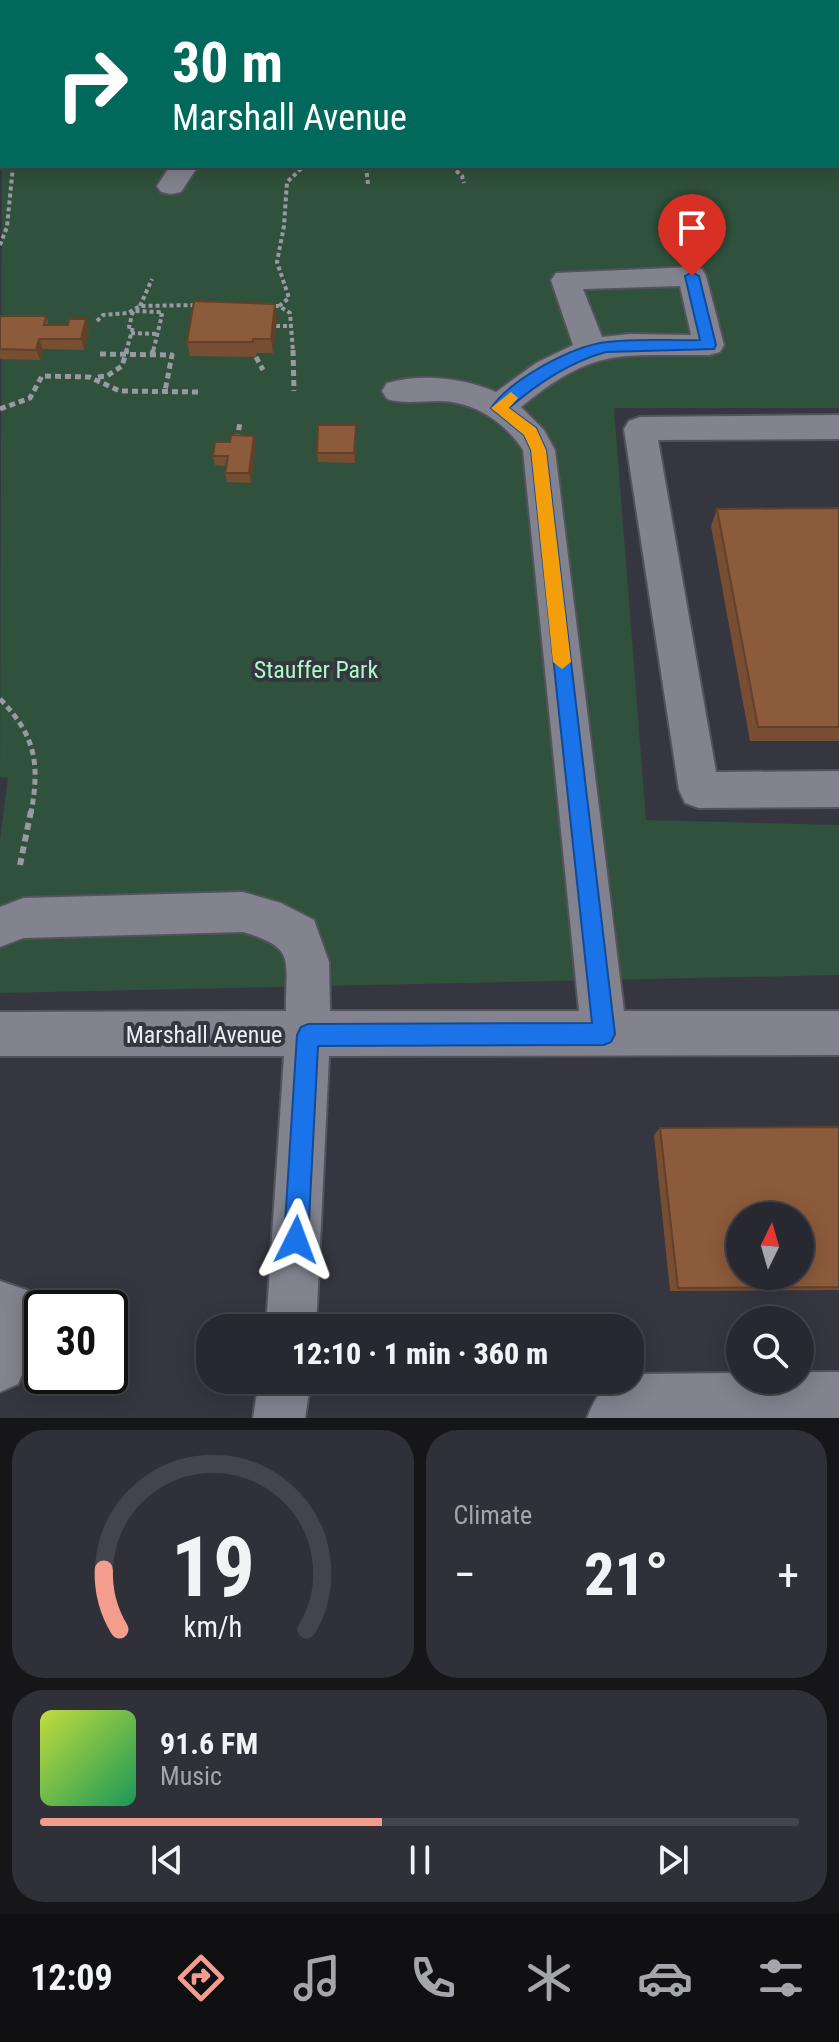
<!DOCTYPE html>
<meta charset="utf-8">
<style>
:root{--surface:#282830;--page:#303038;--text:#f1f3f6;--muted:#a5a6ab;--line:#44444c;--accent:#f49d8d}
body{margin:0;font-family:"Roboto Condensed",sans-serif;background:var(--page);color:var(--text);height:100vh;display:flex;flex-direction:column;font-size:30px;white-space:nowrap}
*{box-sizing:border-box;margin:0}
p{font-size:26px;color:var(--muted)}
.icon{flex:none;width:44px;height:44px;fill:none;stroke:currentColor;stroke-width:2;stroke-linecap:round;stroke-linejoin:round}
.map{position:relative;height:1418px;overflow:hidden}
.panel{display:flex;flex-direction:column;gap:12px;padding:12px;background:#16161a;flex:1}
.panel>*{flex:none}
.top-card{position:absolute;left:0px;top:0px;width:840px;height:168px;box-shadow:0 4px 20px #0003,0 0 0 2px var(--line);background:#00695c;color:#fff;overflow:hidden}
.needle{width:52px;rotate:5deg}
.fabs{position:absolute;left:726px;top:1202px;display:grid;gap:16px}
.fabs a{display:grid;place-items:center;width:88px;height:88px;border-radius:50%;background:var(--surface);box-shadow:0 4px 20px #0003,0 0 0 2px var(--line);font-size:40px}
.speed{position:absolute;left:24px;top:1290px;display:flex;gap:16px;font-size:40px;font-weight:700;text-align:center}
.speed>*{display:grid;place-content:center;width:104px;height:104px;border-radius:50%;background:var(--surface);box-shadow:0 4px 20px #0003,0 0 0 2px var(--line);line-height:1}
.speed .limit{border:4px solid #111;border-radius:12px;background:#fff;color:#111}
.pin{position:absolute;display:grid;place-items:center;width:68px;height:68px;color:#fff;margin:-82px -34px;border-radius:50% 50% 50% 0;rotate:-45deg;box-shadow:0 0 8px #0007}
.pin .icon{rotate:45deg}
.me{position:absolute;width:88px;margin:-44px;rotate:3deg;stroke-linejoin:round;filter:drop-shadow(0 0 6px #0008)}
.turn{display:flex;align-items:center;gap:28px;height:168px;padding:0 40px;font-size:36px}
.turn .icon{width:104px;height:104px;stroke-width:2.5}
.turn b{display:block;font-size:56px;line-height:68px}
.big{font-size:60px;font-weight:800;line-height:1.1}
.panel .tile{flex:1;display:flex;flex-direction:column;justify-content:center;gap:12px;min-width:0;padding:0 28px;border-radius:32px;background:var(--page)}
.panel .dial{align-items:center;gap:0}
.dial svg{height:208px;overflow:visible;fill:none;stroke:var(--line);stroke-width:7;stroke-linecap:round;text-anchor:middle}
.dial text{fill:var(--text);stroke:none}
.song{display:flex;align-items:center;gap:24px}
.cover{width:96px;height:96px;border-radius:12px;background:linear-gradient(135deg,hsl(70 70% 55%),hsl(150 70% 35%))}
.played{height:8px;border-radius:4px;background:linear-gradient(90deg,var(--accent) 45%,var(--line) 45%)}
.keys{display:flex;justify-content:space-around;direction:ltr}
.heat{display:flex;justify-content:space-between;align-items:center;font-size:44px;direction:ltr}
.panel .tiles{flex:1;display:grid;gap:12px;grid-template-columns:1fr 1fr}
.tile:last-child{grid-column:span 2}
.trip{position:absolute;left:196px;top:1314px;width:448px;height:80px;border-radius:32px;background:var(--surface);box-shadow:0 4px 20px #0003,0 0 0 2px var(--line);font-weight:800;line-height:80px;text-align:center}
.menu{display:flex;height:128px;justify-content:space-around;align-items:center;background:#101013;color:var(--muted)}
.menu .icon{width:56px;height:56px}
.menu .active{color:var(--accent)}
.menu b{font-size:36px;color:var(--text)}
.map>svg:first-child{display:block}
</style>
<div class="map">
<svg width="839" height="1418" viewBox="0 0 839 1418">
<rect width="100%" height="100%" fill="#363640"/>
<g fill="#30513b">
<polygon points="34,0 522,0 523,2 33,2"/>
<polygon points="839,8 839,408 614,408 646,820 839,825 839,975 0,993 0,839 8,778 0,777 2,106 2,166 838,166"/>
</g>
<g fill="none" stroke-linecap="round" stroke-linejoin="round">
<g stroke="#53535c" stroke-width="4">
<g id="minor">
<polygon points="200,0 356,0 354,2"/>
<polygon points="170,166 198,166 181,192 171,194 161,192 157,186"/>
<path d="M692 267 702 269 706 276 724 345 720 352 709 355C618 356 596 346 521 407L544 430 555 450 624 1011H839V1055L329 1056 316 1328H266L284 1056H0V1012L286 1011C285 960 298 948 243 932L23 938 0 947V907L23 898 243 892 281 903 314 920 329 962 330 1011H579L523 450C504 421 473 401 438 401 420 401 404 404 387 399L382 391 387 383C422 373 464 378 496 392L536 363 573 345 554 289 551 280 556 273ZM680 286 691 335 630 334 602 337 583 289Z"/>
<polygon points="839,415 839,439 658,440 716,772 839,771 839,807 699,808 685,803 679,790 624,429 629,421 640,417"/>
<path d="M0 1281 38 1294C49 1321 30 1356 18 1384L0 1392Z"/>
<path d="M800 1372H839V1418H587C596 1396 604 1380 630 1380V1376L637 1374 740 1373V1380H800Z"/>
<polygon points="259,1380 311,1380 305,1418 253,1418"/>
</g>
</g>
<g stroke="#53535c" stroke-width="4">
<polygon id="highway" points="0,12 2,12 0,34"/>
</g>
<g stroke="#9999a2" stroke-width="4" stroke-dasharray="4 3" stroke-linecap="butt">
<polyline points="366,166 368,184"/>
<polyline points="451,166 462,176 464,183"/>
<polyline points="0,245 7,227 13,166"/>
<polyline points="140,306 152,279"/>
<polyline points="268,306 279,306 290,313 293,352"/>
<polyline points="279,306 289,298 277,262 284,226 287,182 304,166"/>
<polyline points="97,321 103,315 128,313 140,306 198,305"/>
<polyline points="276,326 291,326"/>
<polyline points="131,333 158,334"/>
<polyline points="126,352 133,327 129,327 133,311 159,312 158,315 162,315 153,352"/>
</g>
<g stroke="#9999a2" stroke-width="5" stroke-dasharray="6 4" stroke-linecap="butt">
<polyline points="293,350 294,391"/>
<polyline points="100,354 172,355 165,391"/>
<polyline points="152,355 153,350"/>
<polyline points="256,357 263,370"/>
<polyline points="98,377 107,376 122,366 127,350"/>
<polyline points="0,409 30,398 42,376 89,377 120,391 201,392"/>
<polyline points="237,440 240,422"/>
<path d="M0 699C36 736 40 764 31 813"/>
</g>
<polyline stroke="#9999a2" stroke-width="6" stroke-dasharray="7 5" stroke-linecap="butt" points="20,865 31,811"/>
<use href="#minor" fill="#83838f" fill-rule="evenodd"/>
<use href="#highway" fill="#489a42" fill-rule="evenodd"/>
</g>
<g fill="#784e33">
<polygon points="0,316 46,316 49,325 68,325 86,319 89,329 84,350 43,349 40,360 0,359"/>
<polygon points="277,319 273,353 256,353 256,357 190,356 187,342"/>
<polygon points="356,435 355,463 318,462 317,453"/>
<polygon points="254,436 256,445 251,483 227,482 225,473 226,466 215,465 213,456 230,442"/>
<polygon points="839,508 839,741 750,741 711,526 717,509"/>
<polygon points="839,1127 839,1290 670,1291 654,1135 660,1128"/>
</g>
<g fill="#624029">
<polygon points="275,304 277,319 273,353 271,339"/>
<polygon points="86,319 89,329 84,350 81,339"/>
<polygon points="39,339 43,349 40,360 36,350"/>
<polygon points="356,425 356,435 355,463 354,453"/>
<polygon points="254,436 256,445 251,483 249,473"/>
</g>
<g fill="#8c5b3b" stroke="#624029" stroke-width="2" fill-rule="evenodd">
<polygon points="194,301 275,304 271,339 253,339 253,342 187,342"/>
<polygon points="0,316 46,316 44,325 68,325 69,319 86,319 81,339 39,339 36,350 0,349"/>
<polygon points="318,425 356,425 354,453 317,453"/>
<polygon points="231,435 254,436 249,473 225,473 228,456 213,456 215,442 230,442"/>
<polygon points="839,508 839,727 758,727 717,509"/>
<path d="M839 1127V1287L678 1288 660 1128ZM740 1216H800V1276H740Z"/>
</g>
<path fill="#1a73e8" stroke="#114b97" stroke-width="2" d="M692 272 699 276 716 345 714 349 606 352C569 362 538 383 509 408L536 428 546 450 615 1034 611 1042 604 1045 318 1046 308 1240 304 1249 296 1252 288 1249 284 1240 297 1035 301 1027 308 1024 592 1023 531 450 524 435 491 408C511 379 572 346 607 342 638 338 670 341 700 340L685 276Z"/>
<polygon fill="#f59e0b" points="511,392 518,398 509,408 536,428 546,450 571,662 562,669 553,662 531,450 524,435 491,408"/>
<g text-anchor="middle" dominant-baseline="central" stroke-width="8" stroke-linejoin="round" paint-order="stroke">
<g font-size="24" fill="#aafac3" stroke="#363640">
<text x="316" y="670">Stauffer Park</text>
</g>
<g font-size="24" fill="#ebebf2" stroke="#363640">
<text x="204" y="1035">Marshall Avenue</text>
</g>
</g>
</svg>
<div class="fabs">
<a><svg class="needle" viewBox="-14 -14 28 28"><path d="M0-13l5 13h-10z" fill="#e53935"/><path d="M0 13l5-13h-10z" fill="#a5a6ab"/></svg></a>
<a><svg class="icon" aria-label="search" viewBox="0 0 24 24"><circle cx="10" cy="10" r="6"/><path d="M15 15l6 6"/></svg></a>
</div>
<div class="speed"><div class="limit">30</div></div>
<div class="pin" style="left:692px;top:276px;background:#d93025"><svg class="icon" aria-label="arrive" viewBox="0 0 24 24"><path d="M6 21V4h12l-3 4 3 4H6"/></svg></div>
<svg class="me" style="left:296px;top:1240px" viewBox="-20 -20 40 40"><path d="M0-17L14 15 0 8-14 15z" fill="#1a73e8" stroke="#fff" stroke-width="4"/></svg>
<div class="trip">12:10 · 1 min · 360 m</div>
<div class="top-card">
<div class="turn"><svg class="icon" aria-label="right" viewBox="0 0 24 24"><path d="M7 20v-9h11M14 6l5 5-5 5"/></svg><div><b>30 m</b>Marshall Avenue</div></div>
</div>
</div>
<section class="panel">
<div class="tiles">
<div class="tile dial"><svg viewBox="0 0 100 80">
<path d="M14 69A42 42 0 1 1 86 69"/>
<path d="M14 69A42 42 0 0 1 8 46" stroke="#f49d8d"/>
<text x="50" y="56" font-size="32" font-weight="700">19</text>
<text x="50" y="72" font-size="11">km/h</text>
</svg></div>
<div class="tile"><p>Climate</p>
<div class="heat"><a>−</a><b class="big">21°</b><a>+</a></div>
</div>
<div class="tile">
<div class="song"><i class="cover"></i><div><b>91.6 FM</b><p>Music</p></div></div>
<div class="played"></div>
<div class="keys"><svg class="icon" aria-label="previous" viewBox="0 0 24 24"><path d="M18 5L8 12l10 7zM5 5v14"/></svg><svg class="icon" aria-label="pause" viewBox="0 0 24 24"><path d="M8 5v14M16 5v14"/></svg><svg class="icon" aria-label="next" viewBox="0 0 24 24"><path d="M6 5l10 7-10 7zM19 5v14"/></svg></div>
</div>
</div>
</section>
<nav class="menu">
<b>12:09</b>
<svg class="icon active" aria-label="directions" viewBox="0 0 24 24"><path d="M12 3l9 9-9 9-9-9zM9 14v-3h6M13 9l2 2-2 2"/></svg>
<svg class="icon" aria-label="music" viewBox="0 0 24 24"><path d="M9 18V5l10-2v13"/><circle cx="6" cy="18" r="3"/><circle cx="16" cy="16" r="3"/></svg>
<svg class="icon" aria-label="phone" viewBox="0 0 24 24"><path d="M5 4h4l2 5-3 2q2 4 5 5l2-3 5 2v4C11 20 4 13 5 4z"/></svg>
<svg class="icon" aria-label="climate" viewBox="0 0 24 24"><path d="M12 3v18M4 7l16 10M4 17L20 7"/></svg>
<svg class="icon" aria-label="car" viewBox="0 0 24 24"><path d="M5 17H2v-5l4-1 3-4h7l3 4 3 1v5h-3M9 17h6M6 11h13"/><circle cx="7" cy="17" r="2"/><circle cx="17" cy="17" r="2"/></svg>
<svg class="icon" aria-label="filters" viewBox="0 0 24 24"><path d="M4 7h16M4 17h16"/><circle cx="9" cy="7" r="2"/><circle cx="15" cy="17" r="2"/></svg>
</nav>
